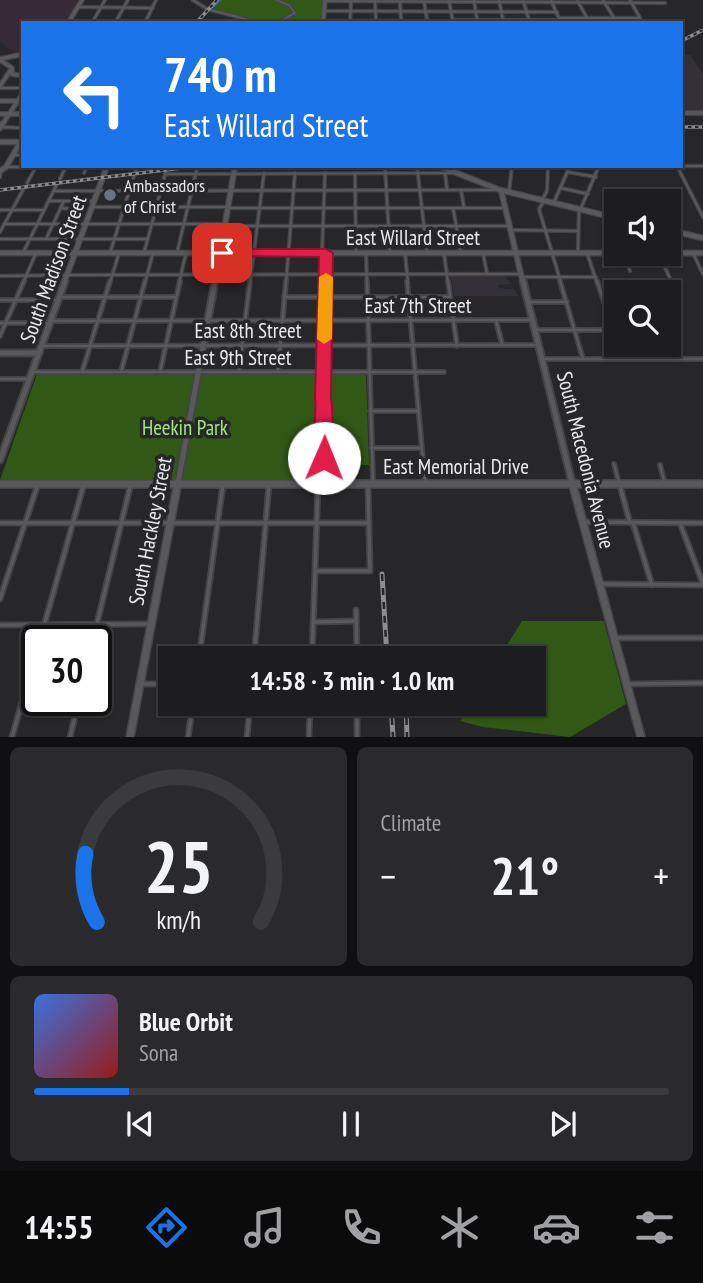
<!DOCTYPE html>
<meta charset="utf-8">
<style>
:root{--surface:#1d1c1f;--page:#2a292c;--text:#f1f3f6;--muted:#a0a1a4;--line:#3b3a3d;--accent:#1a73e8}
body{margin:0;font-family:"PT Sans Narrow",sans-serif;background:var(--page);color:var(--text);height:100vh;display:flex;flex-direction:column;font-size:26px;white-space:nowrap}
*{box-sizing:border-box;margin:0}
p{font-size:23px;color:var(--muted)}
.icon{flex:none;width:38px;height:38px;fill:none;stroke:currentColor;stroke-width:2;stroke-linecap:round;stroke-linejoin:round}
.map{position:relative;height:737px;overflow:hidden}
.details{display:flex;flex-direction:column;gap:10px;padding:10px;background:#100f11;flex:1}
.details>*{flex:none}
.guide{position:absolute;left:21px;top:21px;width:662px;height:147px;border-radius:0px;box-shadow:0 2px 5px #0004,0 0 0 2px var(--line);background:#1a73e8;color:#fff;overflow:hidden}
.fabs{position:absolute;left:604px;top:189px;display:grid;gap:14px}
.fabs a{display:grid;place-items:center;width:77px;height:77px;border-radius:0px;background:var(--surface);box-shadow:0 2px 5px #0004,0 0 0 2px var(--line);font-size:35px}
.speed{position:absolute;left:21px;top:625px;display:flex;gap:14px;font-size:35px;font-weight:700;text-align:center}
.speed>*{display:grid;place-content:center;width:91px;height:91px;border-radius:50%;background:var(--surface);box-shadow:0 2px 5px #0004,0 0 0 2px var(--line);line-height:1}
.speed .limit{border:4px solid #111;border-radius:10px;background:#fff;color:#111}
.pin{position:absolute;display:grid;place-items:center;width:60px;height:60px;color:#fff;margin:-30px;border-radius:14px;box-shadow:0 4px 10px #0006}
.me{position:absolute;width:77px;margin:-38px;rotate:1deg;stroke-linejoin:round;filter:drop-shadow(0 0 5px #0008)}
.turn{display:flex;align-items:center;gap:24px;height:147px;padding:0 28px;font-size:32px}
.turn .icon{width:91px;height:91px;stroke-width:2.5}
.turn b{display:block;font-size:49px;line-height:60px}
.big{font-size:52px;font-weight:700;line-height:1.1}
.details .tile{flex:1;display:flex;flex-direction:column;justify-content:center;gap:10px;min-width:0;padding:0 24px;border-radius:10px;background:var(--page)}
.details .dial{align-items:center;gap:0}
.dial svg{height:182px;overflow:visible;fill:none;stroke:var(--line);stroke-width:7;stroke-linecap:round;text-anchor:middle}
.dial text{fill:var(--text);stroke:none}
.song{display:flex;align-items:center;gap:21px}
.cover{width:84px;height:84px;border-radius:10px;background:linear-gradient(135deg,hsl(220 70% 55%),hsl(0 70% 35%))}
.played{height:7px;border-radius:4px;background:linear-gradient(90deg,var(--accent) 15%,var(--line) 15%)}
.keys{display:flex;justify-content:space-around;direction:ltr}
.heat{display:flex;justify-content:space-between;align-items:center;font-size:38px;direction:ltr}
.details .tiles{flex:1;display:grid;gap:10px;grid-template-columns:1fr 1fr}
.tile:last-child{grid-column:span 2}
.trip{position:absolute;left:158px;top:646px;width:388px;height:70px;border-radius:0px;background:var(--surface);box-shadow:0 2px 5px #0004,0 0 0 2px var(--line);font-weight:700;line-height:70px;text-align:center}
.tab-bar{display:flex;height:112px;justify-content:space-around;align-items:center;background:#0c0b0c;color:var(--muted)}
.tab-bar .icon{width:49px;height:49px}
.tab-bar .on{color:var(--accent)}
.tab-bar b{font-size:32px;color:var(--text)}
.map>svg:first-child{display:block}
</style>
<div class="map">
<svg width="703" height="737" viewBox="0 0 703 737">
<rect width="100%" height="100%" fill="#272629"/>
<g fill="#333038">
<polygon points="681,55 690,55 703,74 703,113 681,113"/>
<polygon points="451,276 505,276 511,284 498,285 498,288 514,289 519,296 454,296"/>
</g>
<polygon fill="#372935" points="0,0 80,0 65,23 23,23 23,54 17,54 0,42"/>
<g fill="#315915">
<polygon points="220,0 324,0 321,23 251,23 209,10"/>
<polygon points="37,374 366,374 369,465 327,464 333,480 0,480"/>
<polygon points="522,621 604,621 626,704 570,737 483,727 460,721 471,704 534,704 534,658 499,658"/>
</g>
<g fill="none" stroke-linecap="round" stroke-linejoin="round">
<polyline stroke="#1f70af" stroke-width="2" points="211,9 220,0"/>
<g stroke="#444345" stroke-width="4.5">
<g id="street-far2">
<polyline points="193,0 207,9 261,23"/>
<polyline points="276,0 289,5 295,13 277,23"/>
<polyline points="375,0 376,21"/>
<polyline points="449,0 453,23"/>
<polyline points="474,0 477,20"/>
<polyline points="499,0 503,20"/>
<polyline points="523,0 529,20"/>
<polyline points="551,0 561,23"/>
<polyline points="577,0 587,18"/>
<polyline points="603,0 614,18"/>
<polyline points="325,1 665,3"/>
<polyline points="400,2 401,19"/>
<polyline points="424,2 427,19"/>
<polyline points="78,7 153,8"/>
<polyline points="325,11 557,12"/>
<polyline points="560,18 640,18 630,0"/>
<polyline points="453,20 560,20"/>
<polyline points="323,21 401,21"/>
<polyline points="92,23 105,0"/>
<polyline points="115,23 128,0"/>
<polyline points="145,23 156,0"/>
<polyline points="350,23 351,2"/>
<polyline points="416,23 443,23"/>
<polyline points="0,88 23,88"/>
<polyline points="0,127 23,128"/>
<polyline points="13,155 23,155"/>
<polyline points="385,166 390,253"/>
<polyline points="417,166 427,253"/>
<polyline points="677,166 703,217"/>
<polyline points="681,166 703,166"/>
<polyline points="6,167 66,167"/>
<polyline points="568,172 596,177"/>
<polyline points="84,173 87,166"/>
<polyline points="355,173 356,253"/>
<polyline points="445,173 447,190"/>
<polyline points="166,174 453,173"/>
<polyline points="0,177 1,170"/>
<polyline points="60,179 66,166"/>
<polyline points="27,183 36,167"/>
<polyline points="561,188 588,194"/>
<polyline points="461,190 464,208"/>
<polyline points="54,191 495,190"/>
<polyline points="509,192 512,166"/>
<polyline points="542,200 547,191 548,166"/>
<polyline points="49,201 94,201"/>
<polyline points="544,201 539,209 561,283"/>
<polyline points="554,202 570,166"/>
<polyline points="93,207 228,207"/>
<polyline points="228,208 504,208"/>
<polyline points="453,208 461,253"/>
<polyline points="581,208 599,166"/>
<polyline points="0,210 44,210"/>
<polyline points="4,224 225,224"/>
<polyline points="225,226 508,226"/>
<polyline points="510,230 578,231"/>
<polyline points="0,232 24,188"/>
<polyline points="60,238 71,209 61,208"/>
<polyline points="0,239 148,239"/>
<polyline points="46,239 64,201"/>
<polyline points="578,251 579,209"/>
<polyline points="58,252 63,239"/>
<polyline points="23,253 57,184"/>
<polyline points="110,253 137,166"/>
<polyline points="144,253 166,171"/>
<polyline points="177,253 197,168"/>
<polyline points="322,253 325,173"/>
<polyline points="366,253 367,283"/>
<polyline points="405,253 408,283"/>
<polyline points="444,253 448,283"/>
<polyline points="483,253 487,274"/>
<polyline points="587,253 597,283"/>
<polyline points="693,253 703,274"/>
<polyline points="624,254 630,271"/>
<polyline points="659,254 672,283"/>
<polyline points="68,275 519,274"/>
<polyline points="0,276 67,275"/>
<polyline points="522,277 596,277"/>
<polyline points="23,283 36,253"/>
<polyline points="110,283 119,253"/>
<polyline points="145,283 153,253"/>
<polyline points="179,283 186,253"/>
<polyline points="250,283 264,173"/>
<polyline points="286,283 295,173"/>
<polyline points="325,283 326,253"/>
</g>
</g>
<g stroke="#444345" stroke-width="6">
<g id="street-far1">
<polyline points="325,281 325,412 322,444 333,481"/>
<polyline points="367,281 373,481"/>
<polyline points="407,281 425,483"/>
<polyline points="448,281 457,346"/>
<polyline points="560,281 583,359"/>
<polyline points="597,281 616,336"/>
<polyline points="671,281 675,290"/>
<polyline points="59,297 175,297"/>
<polyline points="284,297 450,297"/>
<polyline points="0,300 56,300"/>
<polyline points="528,302 567,302"/>
<polyline points="496,320 502,344"/>
<polyline points="53,321 532,320"/>
<polyline points="0,323 49,323"/>
<polyline points="535,330 614,330"/>
<polyline points="0,336 24,281"/>
<polyline points="619,345 623,358"/>
<polyline points="42,346 538,345"/>
<polyline points="542,359 703,359"/>
<polyline points="239,371 250,281"/>
<polyline points="32,372 444,372"/>
<polyline points="82,372 110,281"/>
<polyline points="121,372 145,281"/>
<polyline points="160,372 180,281"/>
<polyline points="278,372 286,281"/>
<polyline points="0,379 28,379"/>
<polyline points="370,411 418,411"/>
<polyline points="371,448 420,448"/>
<polyline points="614,464 619,483"/>
<polyline points="660,465 664,481"/>
</g>
</g>
<g stroke="#444345" stroke-width="7">
<g id="street">
<polyline points="619,482 630,523"/>
<polyline points="586,522 703,523"/>
<polyline points="0,523 369,523"/>
<polyline points="633,523 652,585"/>
<polyline points="680,523 703,584"/>
<polyline points="316,571 370,571 368,487"/>
<polyline points="603,584 703,585"/>
<polyline points="0,599 37,487"/>
<polyline points="356,610 357,658"/>
<polyline points="314,622 356,621"/>
<polyline points="0,625 150,624"/>
<polyline points="617,638 703,638"/>
<polyline points="40,640 83,487"/>
<polyline points="93,640 130,487"/>
<polyline points="199,658 223,484"/>
<polyline points="254,658 269,484"/>
<polyline points="312,658 318,484"/>
<polyline points="143,684 170,684"/>
<polyline points="630,684 703,683"/>
<polyline points="357,704 357,737"/>
<polyline points="12,737 37,650"/>
<polyline points="70,737 79,700"/>
<polyline points="188,737 193,704"/>
<polyline points="247,737 250,704"/>
<polyline points="309,737 310,704"/>
</g>
</g>
<g stroke="#444345" stroke-width="6">
<g id="secondary-far3">
<polyline points="68,23 82,0"/>
<polyline points="323,23 325,0"/>
<polyline points="0,59 23,54"/>
<polyline points="0,60 12,68 12,74 23,76"/>
<polyline points="0,86 10,71"/>
<polyline points="0,101 23,101"/>
<polyline points="681,113 703,113"/>
<polyline points="0,114 23,114"/>
<polyline points="2,125 23,93"/>
</g>
</g>
<g stroke="#444345" stroke-width="7">
<g id="secondary-far2">
<polyline points="0,128 3,123"/>
<polyline points="0,142 20,142"/>
<polyline points="439,166 500,190 616,218"/>
<polyline points="0,171 6,167 23,138"/>
<polyline points="501,190 523,283"/>
<polyline points="668,230 703,238"/>
<polyline points="0,253 616,253"/>
<polyline points="668,253 703,253"/>
<polyline points="64,283 107,166"/>
<polyline points="215,283 235,166"/>
</g>
</g>
<g stroke="#444345" stroke-width="9">
<g id="secondary-far1">
<polyline points="523,281 572,483"/>
<polyline points="0,353 39,353"/>
<polyline points="0,460 65,281"/>
<polyline points="178,483 215,281"/>
</g>
</g>
<g stroke="#444345" stroke-width="10">
<g id="secondary">
<polyline points="572,482 641,737"/>
<polyline points="0,484 703,484"/>
<polyline points="130,737 178,482"/>
</g>
</g>
<use href="#street-far2" stroke="#59585b" stroke-width="2"/>
<use href="#street-far1" stroke="#59585b" stroke-width="2.5"/>
<use href="#street" stroke="#59585b" stroke-width="3.5"/>
<use href="#secondary-far3" stroke="#59585b" stroke-width="3.5"/>
<use href="#secondary-far2" stroke="#59585b" stroke-width="4.5"/>
<use href="#secondary-far1" stroke="#59585b" stroke-width="5"/>
<use href="#secondary" stroke="#59585b" stroke-width="7"/>
<g stroke="#8d8c8e" stroke-width="3.5">
<g id="rail-far1">
<polyline points="196,23 217,0"/>
<polyline points="681,41 703,30"/>
<polyline points="681,127 703,127"/>
<polyline points="0,190 198,166"/>
</g>
</g>
<g stroke="#8d8c8e" stroke-width="5">
<g id="rail">
<polyline points="382,574 387,658"/>
<polyline points="391,704 393,737"/>
<polyline points="406,704 407,737"/>
</g>
</g>
<use href="#rail-far1" stroke="#272629" stroke-width="2" stroke-dasharray="3.5" stroke-linecap="butt"/>
<use href="#rail" stroke="#272629" stroke-width="2.5" stroke-dasharray="7" stroke-linecap="butt"/>
</g>
<path fill="#e11d48" stroke="#92132f" stroke-width="2" d="M222 249H326L333 253 331 398C333 409 334 454 330 462H318C308 443 318 419 315 398L319 257 218 256 216 253Z"/>
<polygon fill="#f59e0b" points="326,273 333,277 332,339 324,344 317,339 319,277"/>
<circle fill="#6b7280" stroke="#272629" stroke-width="2.5" cx="110" cy="195" r="7"/>
<g text-anchor="middle" dominant-baseline="central" stroke-width="7" stroke-linejoin="round" paint-order="stroke">
<g font-size="18" fill="#eae9eb" stroke="#272629" text-anchor="start">
<text x="124" y="185">Ambassadors<tspan x="124" dy="21">of Christ</tspan></text>
</g>
<g font-size="21" fill="#eae9eb" stroke="#272629">
<text x="413" y="237">East Willard Street</text>
<text transform="translate(53 269) rotate(-70)">South Madison Street</text>
<text x="418" y="305">East 7th Street</text>
<text x="248" y="330">East 8th Street</text>
<text x="238" y="357">East 9th Street</text>
<text transform="translate(586 460) rotate(76)">South Macedonia Avenue</text>
<text x="456" y="466">East Memorial Drive</text>
<text transform="translate(150 531) rotate(-79)">South Hackley Street</text>
</g>
<g font-size="21" fill="#a2e67c" stroke="#272629">
<text x="185" y="427">Heekin Park</text>
</g>
</g>
</svg>
<div class="fabs">
<a><svg class="icon" aria-label="sound" viewBox="0 0 24 24"><path d="M4 9h4l5-4v14l-5-4H4zM17 9q2 3 0 6"/></svg></a>
<a><svg class="icon" aria-label="search" viewBox="0 0 24 24"><circle cx="10" cy="10" r="6"/><path d="M15 15l6 6"/></svg></a>
</div>
<div class="speed"><div class="limit">30</div></div>
<div class="pin" style="left:222px;top:253px;background:#d93025"><svg class="icon" aria-label="arrive" viewBox="0 0 24 24"><path d="M6 21V4h12l-3 4 3 4H6"/></svg></div>
<svg class="me" style="left:324px;top:458px" viewBox="-20 -20 40 40"><circle r="19" fill="#fff"/><path d="M0-13L10 11 0 6-10 11z" fill="#e11d48"/></svg>
<div class="trip">14:58 · 3 min · 1.0 km</div>
<div class="guide">
<div class="turn"><svg class="icon" aria-label="left" viewBox="0 0 24 24"><path d="M17 20v-9H6M10 6l-5 5 5 5"/></svg><div><b>740 m</b>East Willard Street</div></div>
</div>
</div>
<section class="details">
<div class="tiles">
<div class="tile dial"><svg viewBox="0 0 100 80">
<path d="M14 69A42 42 0 1 1 86 69"/>
<path d="M14 69A42 42 0 0 1 9 39" stroke="#1a73e8"/>
<text x="50" y="56" font-size="32" font-weight="700">25</text>
<text x="50" y="72" font-size="11">km/h</text>
</svg></div>
<div class="tile"><p>Climate</p>
<div class="heat"><a>−</a><b class="big">21°</b><a>+</a></div>
</div>
<div class="tile">
<div class="song"><i class="cover"></i><div><b>Blue Orbit</b><p>Sona</p></div></div>
<div class="played"></div>
<div class="keys"><svg class="icon" aria-label="previous" viewBox="0 0 24 24"><path d="M18 5L8 12l10 7zM5 5v14"/></svg><svg class="icon" aria-label="pause" viewBox="0 0 24 24"><path d="M8 5v14M16 5v14"/></svg><svg class="icon" aria-label="next" viewBox="0 0 24 24"><path d="M6 5l10 7-10 7zM19 5v14"/></svg></div>
</div>
</div>
</section>
<nav class="tab-bar">
<b>14:55</b>
<svg class="icon on" aria-label="directions" viewBox="0 0 24 24"><path d="M12 3l9 9-9 9-9-9zM9 14v-3h6M13 9l2 2-2 2"/></svg>
<svg class="icon" aria-label="music" viewBox="0 0 24 24"><path d="M9 18V5l10-2v13"/><circle cx="6" cy="18" r="3"/><circle cx="16" cy="16" r="3"/></svg>
<svg class="icon" aria-label="phone" viewBox="0 0 24 24"><path d="M5 4h4l2 5-3 2q2 4 5 5l2-3 5 2v4C11 20 4 13 5 4z"/></svg>
<svg class="icon" aria-label="climate" viewBox="0 0 24 24"><path d="M12 3v18M4 7l16 10M4 17L20 7"/></svg>
<svg class="icon" aria-label="car" viewBox="0 0 24 24"><path d="M5 17H2v-5l4-1 3-4h7l3 4 3 1v5h-3M9 17h6M6 11h13"/><circle cx="7" cy="17" r="2"/><circle cx="17" cy="17" r="2"/></svg>
<svg class="icon" aria-label="filters" viewBox="0 0 24 24"><path d="M4 7h16M4 17h16"/><circle cx="9" cy="7" r="2"/><circle cx="15" cy="17" r="2"/></svg>
</nav>
